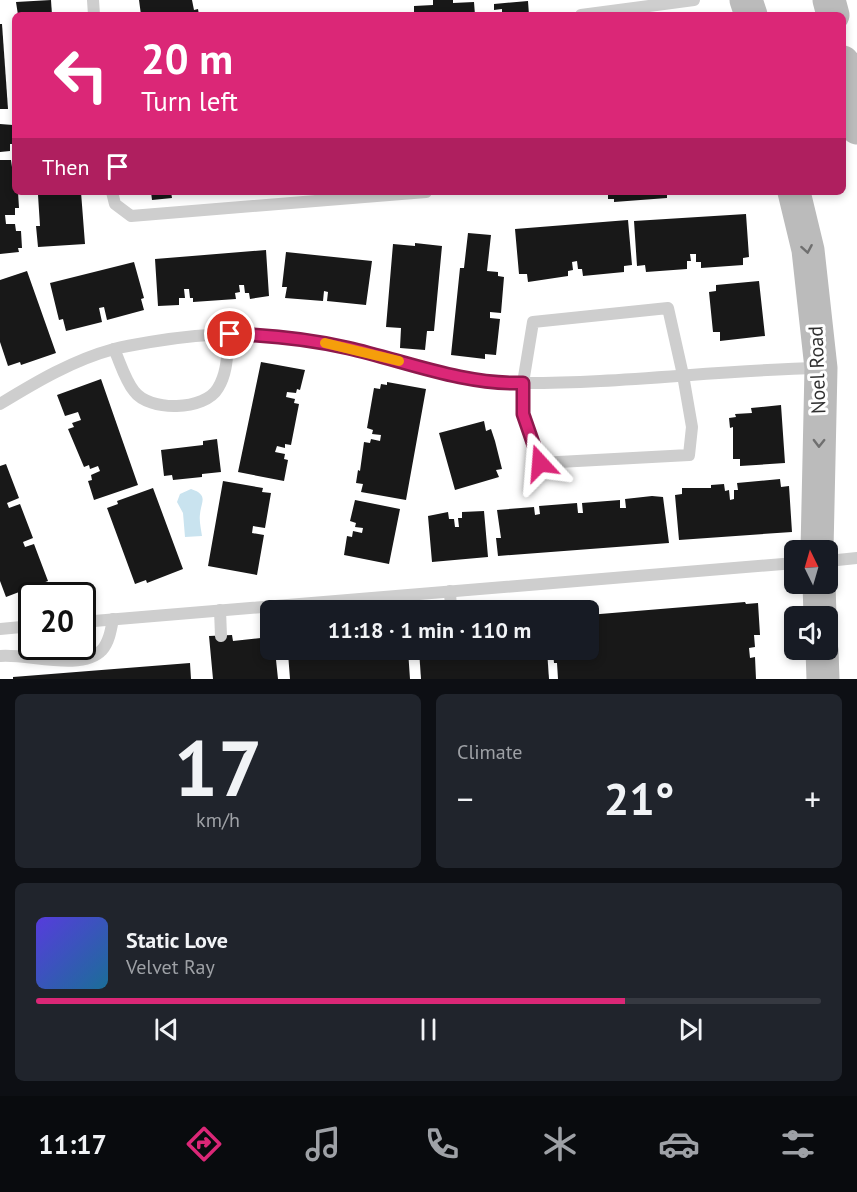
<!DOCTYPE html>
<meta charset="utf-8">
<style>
:root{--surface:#171b24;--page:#20242c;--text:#f1f3f6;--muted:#9ea1a6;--line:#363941;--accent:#db2777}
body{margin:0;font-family:"PT Sans",sans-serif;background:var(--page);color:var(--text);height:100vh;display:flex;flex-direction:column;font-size:22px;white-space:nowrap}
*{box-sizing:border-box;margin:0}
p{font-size:20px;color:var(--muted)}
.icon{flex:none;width:33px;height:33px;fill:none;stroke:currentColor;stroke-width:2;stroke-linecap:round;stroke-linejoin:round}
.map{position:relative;height:679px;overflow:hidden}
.side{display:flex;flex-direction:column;gap:15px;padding:15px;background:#0d0f14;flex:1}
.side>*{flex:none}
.guide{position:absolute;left:12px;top:12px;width:834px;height:183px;border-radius:9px;box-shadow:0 3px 9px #0003;background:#db2777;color:#fff;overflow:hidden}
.needle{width:39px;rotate:355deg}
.tools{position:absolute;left:784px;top:540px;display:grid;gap:12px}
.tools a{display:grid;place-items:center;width:54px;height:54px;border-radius:9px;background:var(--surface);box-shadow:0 3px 9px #0003;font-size:30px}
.speed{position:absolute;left:18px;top:582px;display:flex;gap:12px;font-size:30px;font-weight:700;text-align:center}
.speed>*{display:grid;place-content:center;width:78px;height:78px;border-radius:50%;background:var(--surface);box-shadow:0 3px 9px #0003;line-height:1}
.speed .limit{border:3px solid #111;border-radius:9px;background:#fff;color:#111}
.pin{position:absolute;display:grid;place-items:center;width:51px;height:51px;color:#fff;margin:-26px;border:3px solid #fff;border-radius:50%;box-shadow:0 2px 6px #0007}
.me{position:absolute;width:66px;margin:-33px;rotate:341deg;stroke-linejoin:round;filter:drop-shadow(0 0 4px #0008)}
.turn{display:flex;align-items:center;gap:21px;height:126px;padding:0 30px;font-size:27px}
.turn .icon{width:78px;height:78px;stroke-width:2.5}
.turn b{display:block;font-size:42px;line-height:51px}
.then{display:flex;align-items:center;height:57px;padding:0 30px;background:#0003;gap:12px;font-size:22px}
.big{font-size:45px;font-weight:800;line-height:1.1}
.side .tile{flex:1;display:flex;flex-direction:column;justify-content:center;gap:9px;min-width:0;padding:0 21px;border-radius:9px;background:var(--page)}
.side .dial{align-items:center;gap:0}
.dial b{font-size:78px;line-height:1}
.song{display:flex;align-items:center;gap:18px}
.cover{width:72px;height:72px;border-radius:9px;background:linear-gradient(135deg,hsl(250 70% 55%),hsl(200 70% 35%))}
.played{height:6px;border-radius:3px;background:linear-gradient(90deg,var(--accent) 75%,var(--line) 75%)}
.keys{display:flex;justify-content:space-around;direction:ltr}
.heat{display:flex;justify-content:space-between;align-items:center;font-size:33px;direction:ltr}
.side .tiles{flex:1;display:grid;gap:15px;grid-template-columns:1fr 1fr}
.tile:last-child{grid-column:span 2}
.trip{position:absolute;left:260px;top:600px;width:339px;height:60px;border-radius:9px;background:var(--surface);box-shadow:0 3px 9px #0003;font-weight:800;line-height:60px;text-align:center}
.dock{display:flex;height:96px;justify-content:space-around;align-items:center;background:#090b0e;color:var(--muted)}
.dock .icon{width:42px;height:42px}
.dock .current{color:var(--accent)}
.dock b{font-size:27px;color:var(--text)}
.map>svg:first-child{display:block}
</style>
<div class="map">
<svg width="857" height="679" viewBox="0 0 857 679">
<rect width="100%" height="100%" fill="#fff"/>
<path fill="#c9e3ef" d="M191 489C209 495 201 502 200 514 199 521 201 529 202 536L185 537 183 513 177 502 180 494Z"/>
<g fill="#181818">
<polygon points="51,0 52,15 18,15 16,2"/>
<polygon points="139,0 192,0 194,10 198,9 199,15 141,15"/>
<polygon points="433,0 453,0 453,3 474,2 475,15 414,15 414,6 433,5"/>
<polygon points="528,1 529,15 502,15 502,9 494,10 494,4"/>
<polygon points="0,24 2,24 8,109 0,109"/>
<polygon points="0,124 13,125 15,144 10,144 10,151 0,152"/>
<polygon points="0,160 11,160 12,167 15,167 15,192 18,192 19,208 15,208 15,215 5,215 6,224 15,224 16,231 21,231 22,248 18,248 19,252 0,254"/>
<polygon points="34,192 81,192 85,244 38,247 36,226 40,226 38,195 34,195"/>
<polygon points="151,192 171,192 172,198 152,200"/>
<polygon points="612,192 667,192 667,198 614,202 614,199 608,199 608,195 612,195"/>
<polygon points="746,214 749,257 743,258 743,265 701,268 701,262 696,262 696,254 690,254 691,261 687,261 687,269 646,272 645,265 637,266 634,221"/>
<polygon points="628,220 632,265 624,266 624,272 583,276 582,269 578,269 577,261 572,262 573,270 568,271 568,276 528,282 527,274 519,274 515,229"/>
<polygon points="468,233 491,235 487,271 498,272 498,276 504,277 501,313 490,312 490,318 500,319 496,355 485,354 485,359 451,355 460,268 464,268"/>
<polygon points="415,243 442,246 434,331 427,331 425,350 400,348 401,328 386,327 393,244 415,246"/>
<polygon points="266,250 269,296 250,299 249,293 245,293 244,285 239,285 240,292 235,293 236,299 193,302 193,298 190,298 189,289 184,289 185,298 179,298 179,305 158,306 155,259"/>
<polygon points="286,252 372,261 366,305 327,301 328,292 324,291 323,301 285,298 287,287 282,287"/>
<polygon points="134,262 144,298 141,299 144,310 107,320 104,307 99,308 102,322 66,331 63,319 59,320 50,283"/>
<polygon points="27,271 56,353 21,365 20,362 8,366 0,342 0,280"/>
<polygon points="759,281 765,336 720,341 720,332 713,332 709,292 716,291 716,285"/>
<polygon points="261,362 305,370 300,390 297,389 296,393 287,392 286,397 295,399 294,403 299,404 291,445 285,444 285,448 277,446 275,452 285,454 284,459 288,460 284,481 238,472"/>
<polygon points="101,379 138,485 94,500 88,481 92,480 91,475 100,471 98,466 90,469 89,465 84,467 68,429 74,427 72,423 81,420 78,412 65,416 57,395"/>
<polygon points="387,382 426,389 406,500 361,492 363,484 356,483 358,470 360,471 364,442 370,443 371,439 380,441 381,435 372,434 373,430 367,428 374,388 380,389 381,384 387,385"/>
<polygon points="781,405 785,463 740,466 740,459 733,459 733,427 730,428 729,418 736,417 735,414 752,413 751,408"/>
<polygon points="484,421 486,431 491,429 495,441 502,469 496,470 499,477 455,490 439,433"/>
<polygon points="217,439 221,472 202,474 202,477 173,480 172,475 164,476 161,450 203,445 203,441"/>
<polygon points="6,464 19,498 7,503 9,508 20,504 33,538 23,542 25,547 34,544 48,581 6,597 0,581 0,466"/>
<polygon points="780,479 781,487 789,486 792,532 679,540 675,495 682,494 682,488 711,488 711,485 724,484 725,491 729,490 730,500 734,499 734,490 738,490 737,483"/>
<polygon points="223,481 263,488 262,492 271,493 265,528 253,526 252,533 264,535 257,575 208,566"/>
<polygon points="153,488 183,569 147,583 146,580 135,584 107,508 118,504 117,501"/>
<polygon points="652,496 663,497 669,543 498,556 496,538 501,538 497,510 534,507 535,515 540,514 539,506 577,503 578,513 583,513 582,503 620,500 620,508 626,508 625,499"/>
<polygon points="355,500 400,509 389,564 344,555 347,536 352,537 353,531 362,533 363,528 355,527 356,523 350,521"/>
<polygon points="484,511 488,557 432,562 428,516 448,512 449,519 454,519 455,527 459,527 458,518 462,518 462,512"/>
<polygon points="745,602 746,604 758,603 760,635 754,635 755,647 749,648 750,658 755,657 756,679 558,679 557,663 554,663 553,652 557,651 557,650 588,650 588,615"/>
<polygon points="232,635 233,641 270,637 270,650 275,650 278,679 213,679 209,636"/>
<polygon points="296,650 408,650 410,679 290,679 288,653 296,652"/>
<polygon points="419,650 547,650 549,679 421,679"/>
<polygon points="190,663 191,679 13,679 13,677"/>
</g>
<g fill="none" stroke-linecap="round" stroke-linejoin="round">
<g stroke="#cecece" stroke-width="12">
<polyline points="93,0 94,15"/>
<polyline points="581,15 694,0"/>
<polyline points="112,192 115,204 131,216 426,192"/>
<polygon points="668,308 683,375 692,427 689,455 540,463 523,414 523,383 533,322"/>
<path d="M114 349C120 362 125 380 134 391 149 412 205 411 218 388 228 372 227 352 229 334"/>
<path d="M0 404C36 382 73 360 114 349 126 346 138 344 150 342 220 330 278 331 347 348 403 361 458 382 516 383 617 384 718 370 819 368"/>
<polyline points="828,561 857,558"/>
<polyline points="450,591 451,610"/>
<polyline points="220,610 221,636"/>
<polyline points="82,622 795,563"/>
<polyline points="0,629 32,626"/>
<path d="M0 656C27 653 81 672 102 650 109 642 111 630 113 619"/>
</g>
<g stroke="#bbb" stroke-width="33">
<polyline points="746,0 751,15"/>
<polyline points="829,0 833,15"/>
<polyline points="843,62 857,128"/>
<polyline points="794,192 808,250 821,368 817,550"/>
<polyline points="819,584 820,616"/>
<polyline points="822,650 823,679"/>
</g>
</g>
<defs><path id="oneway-chevron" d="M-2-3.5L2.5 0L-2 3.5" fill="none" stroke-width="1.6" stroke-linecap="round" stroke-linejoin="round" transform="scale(1.5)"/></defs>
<g stroke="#6f6f6f">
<use href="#oneway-chevron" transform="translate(807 249) rotate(80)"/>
<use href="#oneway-chevron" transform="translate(819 443) rotate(91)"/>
</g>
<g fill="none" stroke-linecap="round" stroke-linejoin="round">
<g stroke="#8e194d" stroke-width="15">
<path id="route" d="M230 334C270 335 308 339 348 348 405 361 463 385 523 383V414L540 463"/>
</g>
<use href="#route" stroke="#db2777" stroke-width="10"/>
<polyline stroke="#f59e0b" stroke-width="10" points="325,343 399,361"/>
</g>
<g text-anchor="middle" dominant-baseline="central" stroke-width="6" stroke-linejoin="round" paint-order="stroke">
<g font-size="20" fill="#313131" stroke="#fff">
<text transform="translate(817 370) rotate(-92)">Noel Road</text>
</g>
</g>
</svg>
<div class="tools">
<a><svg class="needle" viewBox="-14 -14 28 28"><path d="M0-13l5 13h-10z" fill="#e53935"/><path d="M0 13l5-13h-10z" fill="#9ea1a6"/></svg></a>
<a><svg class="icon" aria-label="sound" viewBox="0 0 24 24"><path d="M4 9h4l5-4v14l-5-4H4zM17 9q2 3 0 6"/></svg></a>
</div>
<div class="speed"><div class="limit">20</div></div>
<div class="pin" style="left:230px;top:334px;background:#d93025"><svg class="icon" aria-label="arrive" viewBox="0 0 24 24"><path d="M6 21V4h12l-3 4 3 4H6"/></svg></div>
<svg class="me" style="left:540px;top:463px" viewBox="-20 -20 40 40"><path d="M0-17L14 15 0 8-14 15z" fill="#db2777" stroke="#fff" stroke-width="4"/></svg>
<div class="trip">11:18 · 1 min · 110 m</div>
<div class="guide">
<div class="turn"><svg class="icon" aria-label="left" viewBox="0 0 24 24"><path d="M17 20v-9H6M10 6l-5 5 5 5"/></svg><div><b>20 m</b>Turn left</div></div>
<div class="then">Then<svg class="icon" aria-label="arrive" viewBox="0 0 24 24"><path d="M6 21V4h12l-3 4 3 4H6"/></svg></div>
</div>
</div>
<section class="side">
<div class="tiles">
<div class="tile dial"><b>17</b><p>km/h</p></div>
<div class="tile"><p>Climate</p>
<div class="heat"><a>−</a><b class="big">21°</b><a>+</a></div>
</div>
<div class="tile">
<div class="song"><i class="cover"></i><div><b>Static Love</b><p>Velvet Ray</p></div></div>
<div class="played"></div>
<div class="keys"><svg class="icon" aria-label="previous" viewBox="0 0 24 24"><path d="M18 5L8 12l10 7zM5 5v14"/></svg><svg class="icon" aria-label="pause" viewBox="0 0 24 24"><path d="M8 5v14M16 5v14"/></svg><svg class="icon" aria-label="next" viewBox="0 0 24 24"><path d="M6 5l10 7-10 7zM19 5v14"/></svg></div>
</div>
</div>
</section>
<nav class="dock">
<b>11:17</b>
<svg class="icon current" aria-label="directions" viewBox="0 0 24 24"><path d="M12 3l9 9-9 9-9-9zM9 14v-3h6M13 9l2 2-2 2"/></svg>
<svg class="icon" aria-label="music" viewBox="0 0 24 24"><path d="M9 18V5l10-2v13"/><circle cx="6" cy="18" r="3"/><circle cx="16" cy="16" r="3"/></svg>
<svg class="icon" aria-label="phone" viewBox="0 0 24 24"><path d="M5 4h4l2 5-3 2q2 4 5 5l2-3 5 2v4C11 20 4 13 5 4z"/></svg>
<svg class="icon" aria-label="climate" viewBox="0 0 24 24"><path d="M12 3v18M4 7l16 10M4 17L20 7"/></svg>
<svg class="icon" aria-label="car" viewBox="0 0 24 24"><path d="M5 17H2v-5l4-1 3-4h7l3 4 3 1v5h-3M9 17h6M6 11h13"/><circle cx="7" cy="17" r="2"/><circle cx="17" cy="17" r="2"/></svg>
<svg class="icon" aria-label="filters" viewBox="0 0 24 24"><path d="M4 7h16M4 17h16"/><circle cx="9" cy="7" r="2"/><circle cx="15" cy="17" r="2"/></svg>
</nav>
